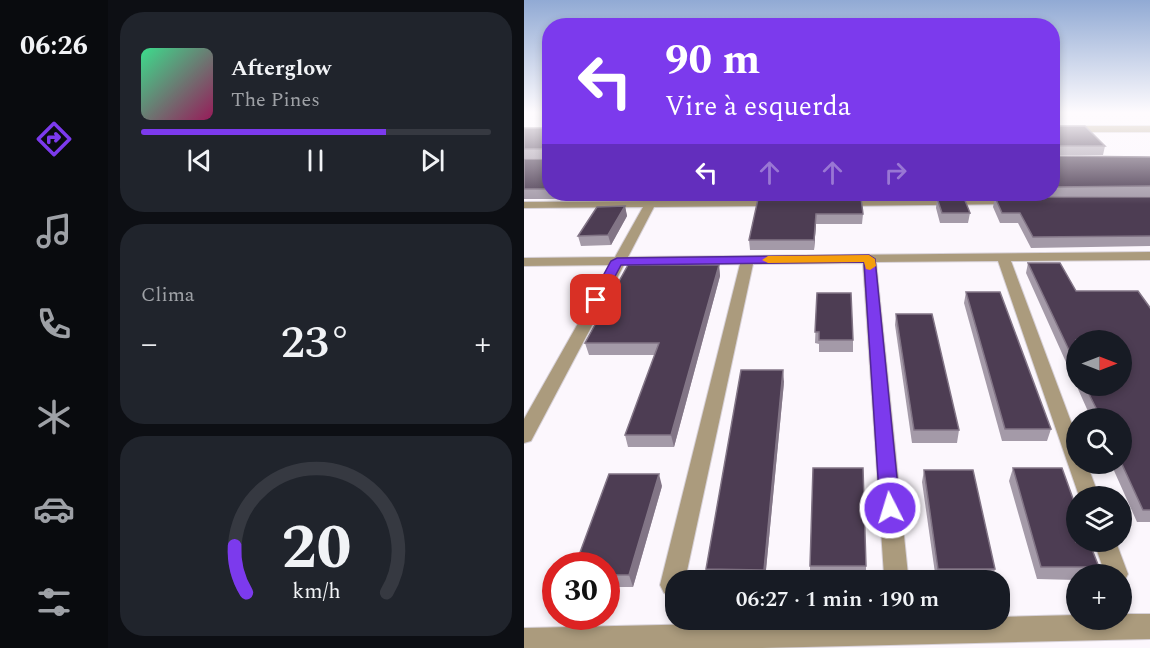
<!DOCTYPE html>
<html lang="pt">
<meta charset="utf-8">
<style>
:root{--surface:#171b24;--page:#20242c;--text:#f1f3f6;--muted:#9ea1a6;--line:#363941;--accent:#7c3aed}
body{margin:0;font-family:Spectral,serif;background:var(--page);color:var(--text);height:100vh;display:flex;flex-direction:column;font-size:22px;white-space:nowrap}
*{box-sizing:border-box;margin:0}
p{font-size:20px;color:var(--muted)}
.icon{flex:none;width:33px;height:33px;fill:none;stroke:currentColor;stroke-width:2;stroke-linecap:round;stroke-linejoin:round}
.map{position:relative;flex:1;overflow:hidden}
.details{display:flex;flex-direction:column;gap:12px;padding:12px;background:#0d0f14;width:416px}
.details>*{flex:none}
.hud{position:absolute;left:18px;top:18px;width:518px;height:183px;border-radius:24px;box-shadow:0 3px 9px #0003;background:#7c3aed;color:#fff;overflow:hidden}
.needle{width:39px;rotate:90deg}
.buttons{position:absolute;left:542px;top:330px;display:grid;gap:12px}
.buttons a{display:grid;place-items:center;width:66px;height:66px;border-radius:50%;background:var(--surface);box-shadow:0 3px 9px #0003;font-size:30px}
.speed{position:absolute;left:18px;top:552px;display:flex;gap:12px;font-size:30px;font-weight:700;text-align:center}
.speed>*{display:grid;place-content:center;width:78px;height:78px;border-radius:50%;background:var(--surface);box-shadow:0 3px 9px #0003;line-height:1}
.speed .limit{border:9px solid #d22;background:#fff;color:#111}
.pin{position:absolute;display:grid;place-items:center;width:51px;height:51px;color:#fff;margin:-26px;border-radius:12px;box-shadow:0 3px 9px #0006}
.me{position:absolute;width:66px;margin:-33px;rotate:355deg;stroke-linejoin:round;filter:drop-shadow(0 0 4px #0008)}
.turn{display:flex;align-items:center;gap:21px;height:126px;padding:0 24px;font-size:27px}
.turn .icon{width:78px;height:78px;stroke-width:2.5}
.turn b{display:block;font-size:42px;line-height:51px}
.lanes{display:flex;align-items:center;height:57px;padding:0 24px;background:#0003;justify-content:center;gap:30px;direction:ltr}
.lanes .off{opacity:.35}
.big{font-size:45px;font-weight:600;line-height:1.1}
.details .widget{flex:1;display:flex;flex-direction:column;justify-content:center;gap:9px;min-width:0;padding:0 21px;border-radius:24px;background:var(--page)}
.details .dial{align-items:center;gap:0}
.dial svg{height:156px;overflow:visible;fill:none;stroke:var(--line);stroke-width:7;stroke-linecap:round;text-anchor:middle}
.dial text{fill:var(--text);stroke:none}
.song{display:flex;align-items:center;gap:18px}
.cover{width:72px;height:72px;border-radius:9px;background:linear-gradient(135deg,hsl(150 70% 55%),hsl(330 70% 35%))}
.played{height:6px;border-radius:3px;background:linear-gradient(90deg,var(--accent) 70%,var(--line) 70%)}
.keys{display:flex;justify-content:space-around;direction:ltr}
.heat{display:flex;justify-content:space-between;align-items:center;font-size:33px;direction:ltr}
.trip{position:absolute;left:141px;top:570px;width:345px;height:60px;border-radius:24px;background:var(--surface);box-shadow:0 3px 9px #0003;font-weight:600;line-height:60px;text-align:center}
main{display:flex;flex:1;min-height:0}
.tab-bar{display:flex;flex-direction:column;width:108px;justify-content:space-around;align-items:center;background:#090b0e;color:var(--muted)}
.tab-bar .icon{width:42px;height:42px}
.tab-bar .active{color:var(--accent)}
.tab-bar b{font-size:27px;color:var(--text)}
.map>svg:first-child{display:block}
</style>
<main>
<nav class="tab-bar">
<b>06:26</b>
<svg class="icon active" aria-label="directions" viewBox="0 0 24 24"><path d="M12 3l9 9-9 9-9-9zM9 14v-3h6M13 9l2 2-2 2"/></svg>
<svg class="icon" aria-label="music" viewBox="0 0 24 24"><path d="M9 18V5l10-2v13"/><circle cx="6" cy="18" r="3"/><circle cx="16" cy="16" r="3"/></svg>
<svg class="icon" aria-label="phone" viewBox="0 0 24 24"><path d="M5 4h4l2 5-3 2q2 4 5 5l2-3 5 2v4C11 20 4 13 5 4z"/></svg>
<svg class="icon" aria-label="climate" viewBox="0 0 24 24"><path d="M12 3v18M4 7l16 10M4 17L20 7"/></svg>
<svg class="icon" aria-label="car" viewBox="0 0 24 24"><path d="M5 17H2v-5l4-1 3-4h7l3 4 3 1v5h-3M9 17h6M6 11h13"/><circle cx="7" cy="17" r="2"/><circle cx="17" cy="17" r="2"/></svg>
<svg class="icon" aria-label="filters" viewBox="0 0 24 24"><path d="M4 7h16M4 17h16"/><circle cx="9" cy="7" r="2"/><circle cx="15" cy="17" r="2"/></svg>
</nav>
<section class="details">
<div class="widget">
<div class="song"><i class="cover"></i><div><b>Afterglow</b><p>The Pines</p></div></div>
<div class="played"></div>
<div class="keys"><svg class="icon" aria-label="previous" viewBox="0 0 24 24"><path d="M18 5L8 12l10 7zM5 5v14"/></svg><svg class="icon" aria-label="pause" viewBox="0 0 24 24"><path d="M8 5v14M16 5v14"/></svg><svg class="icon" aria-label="next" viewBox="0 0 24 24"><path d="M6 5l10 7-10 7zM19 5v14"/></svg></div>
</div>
<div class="widget"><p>Clima</p>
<div class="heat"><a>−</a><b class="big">23°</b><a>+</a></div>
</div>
<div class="widget dial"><svg viewBox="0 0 100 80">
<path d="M14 69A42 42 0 1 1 86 69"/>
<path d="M14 69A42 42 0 0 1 8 45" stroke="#7c3aed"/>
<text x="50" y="56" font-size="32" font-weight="700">20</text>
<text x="50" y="72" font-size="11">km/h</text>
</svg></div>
</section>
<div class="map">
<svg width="627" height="648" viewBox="0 0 627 648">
<rect width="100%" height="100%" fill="#fcf7fd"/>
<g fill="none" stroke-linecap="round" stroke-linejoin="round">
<g stroke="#d7d1d8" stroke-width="2">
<g id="minor">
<rect x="528" y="126" width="99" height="6"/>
<polygon points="127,194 137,194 134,201 252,200 257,203 252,206 130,207 104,257 627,252 627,260 487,261 552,435 552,464 563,464 575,496 555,496 474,261 352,262 384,575 381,580 363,580 360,575 339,263 229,264 161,580 152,580 152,595 148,596 140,593 136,585 216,264 100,265 7,441 0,443 0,419 87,265 0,266 0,258 91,257 119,207 0,208 0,202 123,201"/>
<polygon points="489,199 493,200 493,204 318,206 313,203 318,200"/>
<polygon points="570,542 592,542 604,574 600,582 597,583 597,574 581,574"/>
<polygon points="597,614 627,614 627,639 236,648 0,648 0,628 372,620 476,620 476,617 552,615 552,620 597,620"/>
</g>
</g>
<use href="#minor" fill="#ab9b7d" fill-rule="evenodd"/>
</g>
<g fill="#a49aa8" fill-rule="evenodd">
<polygon points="528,126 581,146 579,155 528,155 530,156 627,157 627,196 464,197 463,194 528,194"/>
<polygon points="0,128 26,128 26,194 109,194 106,199 0,199 0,159 23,159 24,158 0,158"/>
<polygon points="237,194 386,194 374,196 237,198"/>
<polygon points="408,194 458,194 450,197 409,197"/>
<polygon points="471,197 627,197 627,246 507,248 494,223 476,223 469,207"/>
<polygon points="413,198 446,213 444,223 416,223 412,208"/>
<polygon points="234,199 339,214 338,224 292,224 290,250 226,250 225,240"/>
<polygon points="101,206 103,216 87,245 57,246 54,236"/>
<path d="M504 263 552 291 627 309V522H613L587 464H597V418H567L502 273ZM552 340 597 386H552Z"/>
<polygon points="195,265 196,276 150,447 104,447 101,435 131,355 65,355 61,343"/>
<polygon points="442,292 527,429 523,441 478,441 440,303"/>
<polygon points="293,293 329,340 329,352 295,352 295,344 291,343"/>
<polygon points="372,314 435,430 433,443 388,443 371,325"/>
<polygon points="260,382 241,580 184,580 182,569"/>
<polygon points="489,468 575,567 571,574 552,574 552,580 513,579 485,481"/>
<polygon points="400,470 471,569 468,580 412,580 398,482"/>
<polygon points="138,486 109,587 82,587 82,566"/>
<rect x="286" y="566" width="56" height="13"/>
</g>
<g fill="#827586">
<polygon points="105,194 109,194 106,199"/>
<polygon points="374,194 386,194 374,196"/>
<polygon points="451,194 458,194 450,197"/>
<polygon points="101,206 103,216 87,245 84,235"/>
<polygon points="292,214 292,224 290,250 290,240"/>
<polygon points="195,265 196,276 150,447 147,435"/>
<polygon points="259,370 260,382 241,580 240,570"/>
<polygon points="135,474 138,486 109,587 105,575"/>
</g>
<g fill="#4d3d53" stroke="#827586" stroke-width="1.5">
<polygon points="528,126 561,126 581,146 530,146 528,153"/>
<polygon points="0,128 26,128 26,151 23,149 0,149"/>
<polygon points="26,152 26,189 0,189 0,159 23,159"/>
<polygon points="528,154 530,156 627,157 627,186 528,187"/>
<polygon points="471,197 627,197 627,236 509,237 496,213 478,213"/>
<polygon points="337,198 339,214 292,214 290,240 225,240 234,199"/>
<polygon points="413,198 440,198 446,213 418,213"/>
<polygon points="101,206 84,235 54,236 73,207"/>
<polygon points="504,263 536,263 552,291 614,291 627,309 627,510 619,510 597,462 597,418 577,418 561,386 597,386 597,340 552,340 552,365"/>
<polygon points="104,265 195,265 147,435 101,435 135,343 61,343"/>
<polygon points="442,292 476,292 527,429 481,429"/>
<polygon points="293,293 327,293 329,340 295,340 295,332 291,332"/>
<polygon points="372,314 408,314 435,430 390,430"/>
<polygon points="217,370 259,370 240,570 182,569"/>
<polygon points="289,468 339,468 342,566 286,566"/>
<polygon points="489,468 538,468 552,507 552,542 565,542 575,567 517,567"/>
<polygon points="400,470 449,470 471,569 414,569"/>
<polygon points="85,474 135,474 105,575 82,575 82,566 51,566"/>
</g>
<linearGradient id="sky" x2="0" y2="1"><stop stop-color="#91aad4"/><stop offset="0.55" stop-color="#fefbfe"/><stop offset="1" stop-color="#fefbfe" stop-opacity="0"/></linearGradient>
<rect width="627" height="204" fill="url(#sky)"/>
<polygon fill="#7c3aed" stroke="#51269a" stroke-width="1.5" points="345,255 351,259 376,508 373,513 366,516 359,513 356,508 340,262 97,265 77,303 72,304 66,300 87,261 93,258"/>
<polygon fill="#f59e0b" points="345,255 351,259 352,266 346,270 342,269 340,262 244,263 238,260 244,256"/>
</svg>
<div class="buttons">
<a><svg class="needle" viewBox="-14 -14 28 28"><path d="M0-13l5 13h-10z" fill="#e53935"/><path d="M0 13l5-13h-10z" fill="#9ea1a6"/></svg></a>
<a><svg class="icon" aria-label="search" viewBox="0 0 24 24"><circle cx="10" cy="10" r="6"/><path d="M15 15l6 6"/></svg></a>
<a><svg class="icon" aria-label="layers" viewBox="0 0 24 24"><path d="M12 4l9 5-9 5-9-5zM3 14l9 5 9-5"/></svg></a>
<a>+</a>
</div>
<div class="speed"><div class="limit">30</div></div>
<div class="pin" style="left:72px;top:300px;background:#d93025"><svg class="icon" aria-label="arrive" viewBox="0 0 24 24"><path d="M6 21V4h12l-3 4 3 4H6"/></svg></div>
<svg class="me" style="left:366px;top:508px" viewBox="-20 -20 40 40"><circle r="17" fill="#7c3aed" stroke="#fff" stroke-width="3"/><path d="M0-11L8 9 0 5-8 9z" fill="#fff"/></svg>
<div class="trip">06:27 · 1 min · 190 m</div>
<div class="hud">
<div class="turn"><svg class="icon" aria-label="left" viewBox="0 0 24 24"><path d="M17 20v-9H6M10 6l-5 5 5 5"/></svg><div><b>90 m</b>Vire à esquerda</div></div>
<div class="lanes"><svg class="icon" aria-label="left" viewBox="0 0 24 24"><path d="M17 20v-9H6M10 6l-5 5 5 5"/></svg><svg class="icon off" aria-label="ahead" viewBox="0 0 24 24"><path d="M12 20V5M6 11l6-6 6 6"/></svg><svg class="icon off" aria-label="ahead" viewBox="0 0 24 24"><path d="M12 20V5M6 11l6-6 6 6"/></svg><svg class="icon off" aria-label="right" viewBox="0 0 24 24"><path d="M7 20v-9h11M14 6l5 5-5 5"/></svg></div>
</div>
</div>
</main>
